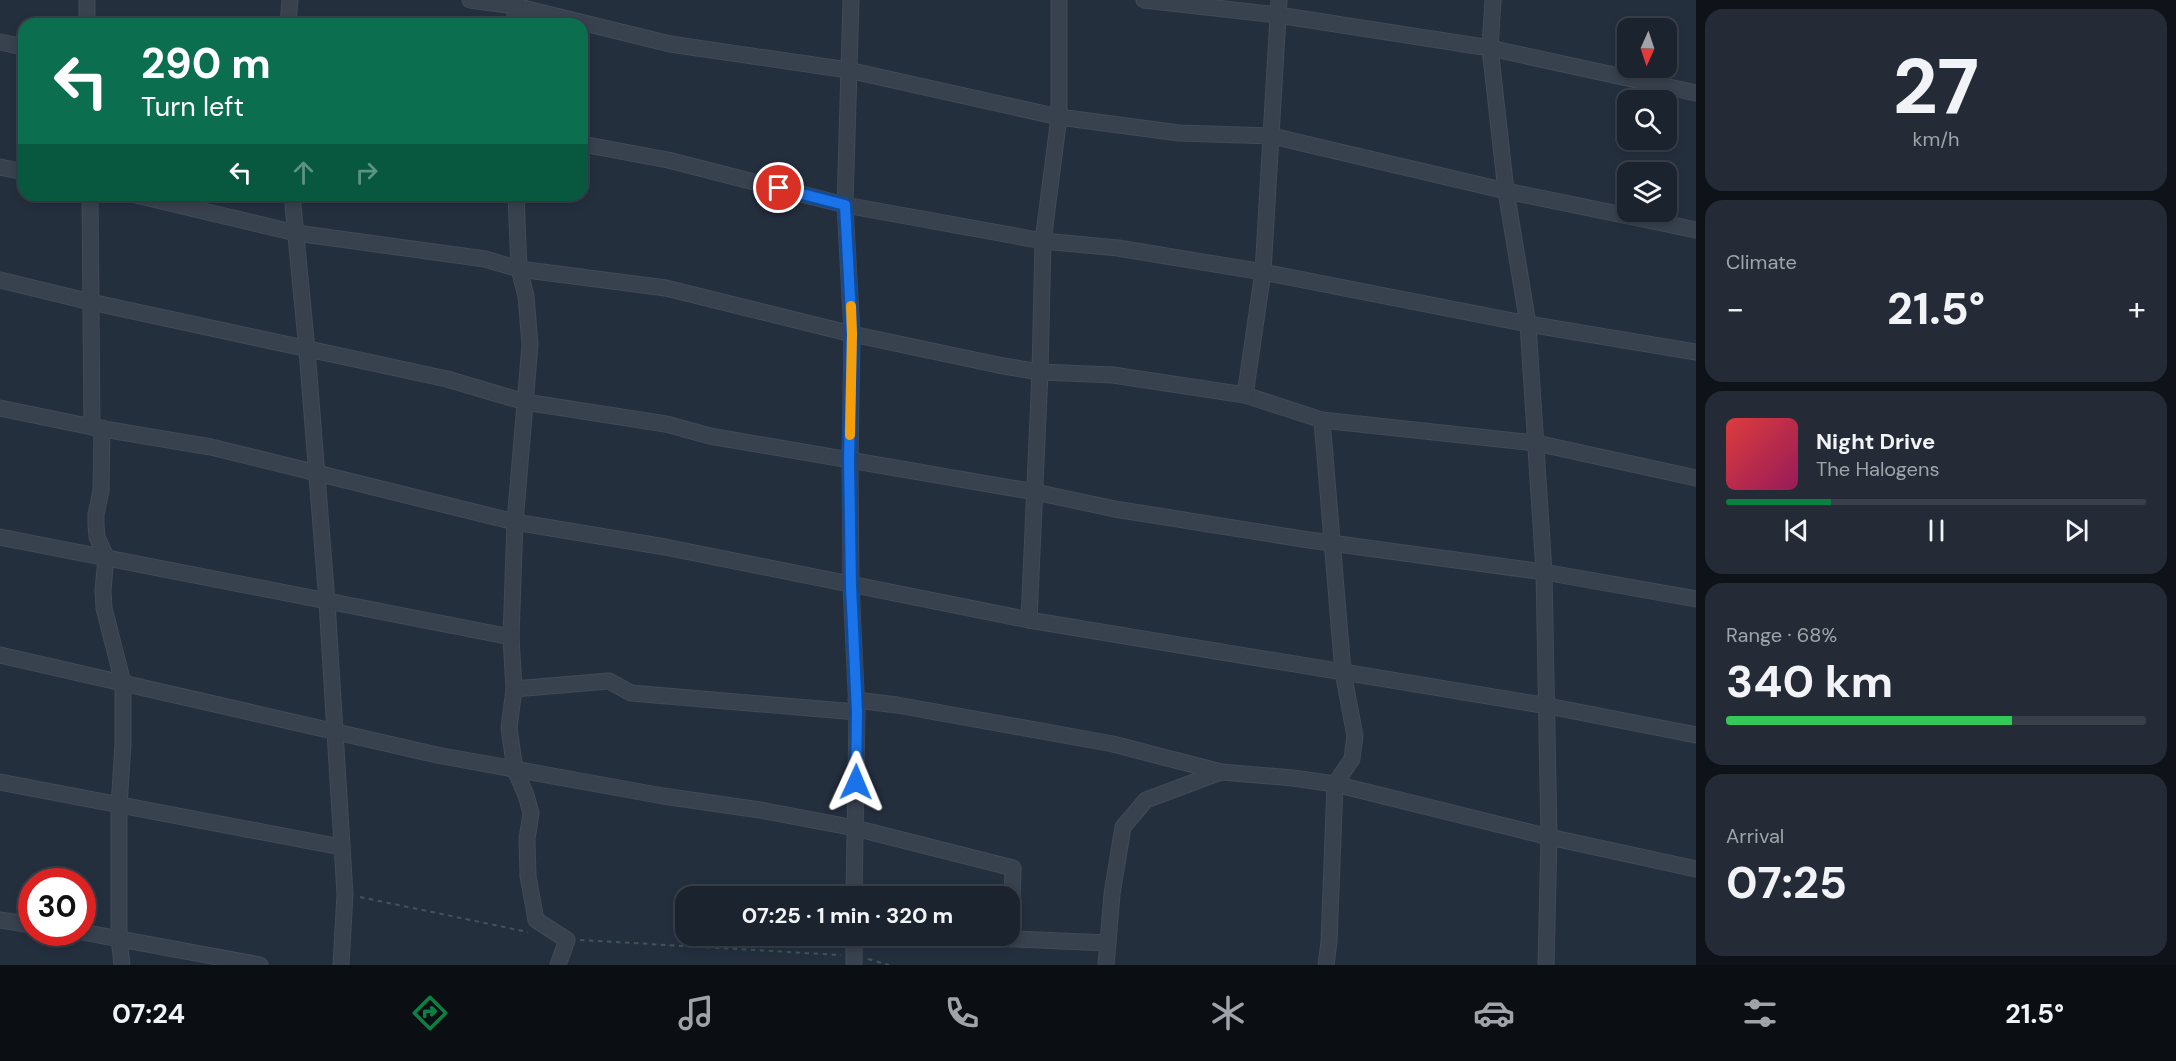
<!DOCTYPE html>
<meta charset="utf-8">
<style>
:root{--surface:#1b232e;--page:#242b36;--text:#f1f3f6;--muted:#a0a4aa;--line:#39404a;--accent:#0b8043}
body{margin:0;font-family:"DM Sans",sans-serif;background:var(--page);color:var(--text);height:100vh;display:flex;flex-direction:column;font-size:22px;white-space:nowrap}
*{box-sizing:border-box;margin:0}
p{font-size:20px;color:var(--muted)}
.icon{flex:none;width:33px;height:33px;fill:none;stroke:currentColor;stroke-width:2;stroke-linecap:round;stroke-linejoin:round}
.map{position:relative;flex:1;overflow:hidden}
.drawer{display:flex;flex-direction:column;gap:9px;padding:9px;background:#0f1319;width:480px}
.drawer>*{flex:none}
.banner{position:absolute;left:18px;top:18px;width:570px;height:183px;border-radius:18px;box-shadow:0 3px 9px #0003,0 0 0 2px var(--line);background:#0b6e4f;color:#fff;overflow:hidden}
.needle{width:39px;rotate:183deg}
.tools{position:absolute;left:1617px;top:18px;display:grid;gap:12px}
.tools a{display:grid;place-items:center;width:60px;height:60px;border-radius:12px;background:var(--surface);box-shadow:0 3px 9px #0003,0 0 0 2px var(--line);font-size:30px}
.speed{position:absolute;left:18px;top:868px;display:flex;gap:12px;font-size:30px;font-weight:700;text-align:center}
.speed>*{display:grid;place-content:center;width:78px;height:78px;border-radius:50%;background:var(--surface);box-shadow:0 3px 9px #0003,0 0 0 2px var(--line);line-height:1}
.speed .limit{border:9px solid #d22;background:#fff;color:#111}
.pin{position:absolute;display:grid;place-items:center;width:51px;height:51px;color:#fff;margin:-26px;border:3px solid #fff;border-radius:50%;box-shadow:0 2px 6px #0007}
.me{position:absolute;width:66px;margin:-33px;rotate:1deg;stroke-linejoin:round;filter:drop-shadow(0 0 4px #0008)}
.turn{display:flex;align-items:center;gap:21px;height:126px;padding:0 24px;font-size:27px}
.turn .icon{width:78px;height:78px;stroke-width:2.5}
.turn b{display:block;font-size:42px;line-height:51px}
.lanes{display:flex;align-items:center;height:57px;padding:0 24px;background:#0003;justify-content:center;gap:30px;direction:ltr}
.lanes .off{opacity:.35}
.big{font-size:45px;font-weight:700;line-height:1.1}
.drawer .tile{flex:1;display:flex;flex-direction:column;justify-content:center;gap:9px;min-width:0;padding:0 21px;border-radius:18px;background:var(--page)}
.drawer .dial{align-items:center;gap:0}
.dial b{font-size:78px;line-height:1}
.song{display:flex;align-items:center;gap:18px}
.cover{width:72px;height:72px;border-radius:9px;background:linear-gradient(135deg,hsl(0 70% 55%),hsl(330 70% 35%))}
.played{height:6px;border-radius:3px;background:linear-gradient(90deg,var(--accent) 25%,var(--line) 25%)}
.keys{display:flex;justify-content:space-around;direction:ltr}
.heat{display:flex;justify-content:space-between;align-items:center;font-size:33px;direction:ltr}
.charge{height:9px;border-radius:4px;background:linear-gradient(90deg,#34c759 68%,var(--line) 0)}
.trip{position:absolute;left:675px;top:886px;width:345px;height:60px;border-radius:18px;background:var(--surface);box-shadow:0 3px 9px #0003,0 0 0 2px var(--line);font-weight:700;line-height:60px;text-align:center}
.tab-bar{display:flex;height:96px;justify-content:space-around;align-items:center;background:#0b0e12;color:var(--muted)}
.tab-bar .icon{width:42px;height:42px}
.tab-bar .on{color:var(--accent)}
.tab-bar b{font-size:27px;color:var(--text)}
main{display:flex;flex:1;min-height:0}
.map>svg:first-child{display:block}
</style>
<main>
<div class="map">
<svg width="1696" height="965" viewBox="0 0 1696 965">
<rect width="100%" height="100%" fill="#242f3e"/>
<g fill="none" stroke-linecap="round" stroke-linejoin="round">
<g stroke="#414a57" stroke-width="17">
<g id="minor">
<polyline points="470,0 515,6 670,44 848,70 1059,117 1059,0"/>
<polyline points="851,0 845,205 852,334 850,460 851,585 857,712 854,897"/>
<polyline points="1144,0 1278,15 1490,48 1696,93"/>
<polyline points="1493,0 1490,48 1506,191 1528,324 1544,572 1549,837 1546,965"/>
<polyline points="87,24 87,0"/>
<polyline points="288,24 290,0"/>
<polyline points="515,24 515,0"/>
<polyline points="0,42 24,47"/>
<polyline points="582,144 668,160 845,205 1043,241 1118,248 1263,272 1528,324 1696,352"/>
<polyline points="0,167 24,172"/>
<polyline points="90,195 92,427"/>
<polyline points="136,195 296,233 485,259 519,269 666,288 852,334 1003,366 1040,372 1113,375 1245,395 1322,420 1536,443 1696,478"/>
<polyline points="292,195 307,350 327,602 345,894 341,965"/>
<polyline points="516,195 519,269 526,296 530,345 515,522 511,637 514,689 509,728 515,770 526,795 531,813 527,839 528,876 536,920 567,940 558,965"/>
<polyline points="0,280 91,302 447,379 525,402 666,424 710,436 1035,492 1115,509 1309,540 1544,572 1696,599"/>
<polyline points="1245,395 1263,272 1279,0"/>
<polyline points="0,408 92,427 211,447 515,522 665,547 1029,620 1548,706 1696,735"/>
<polyline points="1322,420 1343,672 1355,736 1352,759 1335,784 1329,942 1326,965"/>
<polyline points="102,428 101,491 96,514 96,525 97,537 106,557 103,590 104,608 123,683 123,744 119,806 119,938 122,965"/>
<polyline points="0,537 511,637"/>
<polyline points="1029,620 1040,372 1043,241 1059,117 1179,133 1272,136 1506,191 1696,230"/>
<polyline points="0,655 437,755 663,796 760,810 855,828 1013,868 1011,939"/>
<polyline points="514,689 609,681 631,693 857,712"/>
<polyline points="856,700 897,705 1113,744 1221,772 1293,778 1335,784 1549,837 1696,869"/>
<polyline points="0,782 341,847"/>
<polyline points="0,920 32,925"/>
<polyline points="82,932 260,965"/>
<polyline points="950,936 1108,943"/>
<polyline points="854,965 854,936"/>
<polyline points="1106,965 1112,894 1123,827 1146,800 1221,772"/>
</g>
</g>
<g stroke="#3f5557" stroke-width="2" stroke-dasharray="4.5 4.5" stroke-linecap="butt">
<polyline points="360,897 528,932"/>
<polyline points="580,940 841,955"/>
<polyline points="868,959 889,965"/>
</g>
<use href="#minor" stroke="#38414e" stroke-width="15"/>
</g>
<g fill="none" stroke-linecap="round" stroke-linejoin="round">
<g stroke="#114b97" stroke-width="15">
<polyline id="route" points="779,188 845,205 852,334 849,460 851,585 857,712 856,782"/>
</g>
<use href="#route" stroke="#1a73e8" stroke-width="10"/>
<polyline stroke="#f59e0b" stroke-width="10" points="850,435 852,334 851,306"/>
</g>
</svg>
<div class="tools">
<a><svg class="needle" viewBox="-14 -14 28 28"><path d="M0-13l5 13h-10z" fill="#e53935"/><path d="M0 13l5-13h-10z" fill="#a0a4aa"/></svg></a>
<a><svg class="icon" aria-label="search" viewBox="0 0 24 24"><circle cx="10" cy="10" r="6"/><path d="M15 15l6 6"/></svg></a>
<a><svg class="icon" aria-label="layers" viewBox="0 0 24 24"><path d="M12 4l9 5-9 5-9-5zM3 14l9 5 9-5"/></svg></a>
</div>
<div class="speed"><div class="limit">30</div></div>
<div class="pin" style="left:779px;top:188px;background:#d93025"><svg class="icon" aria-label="arrive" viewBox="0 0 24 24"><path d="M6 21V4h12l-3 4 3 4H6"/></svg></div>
<svg class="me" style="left:856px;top:782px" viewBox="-20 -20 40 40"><path d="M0-17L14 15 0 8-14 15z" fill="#1a73e8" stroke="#fff" stroke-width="4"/></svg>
<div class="trip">07:25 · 1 min · 320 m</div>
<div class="banner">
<div class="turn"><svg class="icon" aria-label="left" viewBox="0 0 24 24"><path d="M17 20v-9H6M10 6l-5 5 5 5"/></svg><div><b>290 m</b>Turn left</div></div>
<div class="lanes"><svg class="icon" aria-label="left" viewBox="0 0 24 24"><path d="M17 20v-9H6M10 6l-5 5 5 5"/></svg><svg class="icon off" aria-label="ahead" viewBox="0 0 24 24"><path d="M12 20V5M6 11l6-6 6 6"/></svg><svg class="icon off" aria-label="right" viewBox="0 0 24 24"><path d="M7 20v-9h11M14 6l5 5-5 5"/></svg></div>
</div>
</div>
<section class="drawer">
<div class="tile dial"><b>27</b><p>km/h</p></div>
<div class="tile"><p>Climate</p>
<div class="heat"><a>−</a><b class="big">21.5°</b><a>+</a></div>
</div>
<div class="tile">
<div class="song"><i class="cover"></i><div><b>Night Drive</b><p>The Halogens</p></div></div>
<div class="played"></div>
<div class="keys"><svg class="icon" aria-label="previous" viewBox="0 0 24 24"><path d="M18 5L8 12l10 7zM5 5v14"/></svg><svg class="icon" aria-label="pause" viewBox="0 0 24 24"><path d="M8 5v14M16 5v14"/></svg><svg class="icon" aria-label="next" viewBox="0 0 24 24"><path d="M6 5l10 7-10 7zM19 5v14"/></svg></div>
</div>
<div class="tile"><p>Range · 68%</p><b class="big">340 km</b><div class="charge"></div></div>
<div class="tile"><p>Arrival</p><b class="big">07:25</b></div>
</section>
</main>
<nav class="tab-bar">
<b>07:24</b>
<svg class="icon on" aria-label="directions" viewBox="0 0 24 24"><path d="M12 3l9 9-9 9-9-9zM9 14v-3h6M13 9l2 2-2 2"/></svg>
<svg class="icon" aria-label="music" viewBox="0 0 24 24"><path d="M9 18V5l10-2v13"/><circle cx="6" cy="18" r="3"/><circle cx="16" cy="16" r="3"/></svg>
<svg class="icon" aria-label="phone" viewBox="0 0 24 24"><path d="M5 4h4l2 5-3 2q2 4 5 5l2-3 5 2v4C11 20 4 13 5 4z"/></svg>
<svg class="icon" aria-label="climate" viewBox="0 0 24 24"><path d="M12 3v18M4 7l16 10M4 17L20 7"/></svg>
<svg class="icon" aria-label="car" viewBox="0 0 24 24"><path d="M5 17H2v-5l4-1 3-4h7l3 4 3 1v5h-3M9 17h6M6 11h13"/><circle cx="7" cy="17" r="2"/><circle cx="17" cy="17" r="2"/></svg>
<svg class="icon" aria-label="filters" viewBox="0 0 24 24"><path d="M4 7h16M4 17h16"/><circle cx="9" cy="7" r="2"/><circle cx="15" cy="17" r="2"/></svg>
<b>21.5°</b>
</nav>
